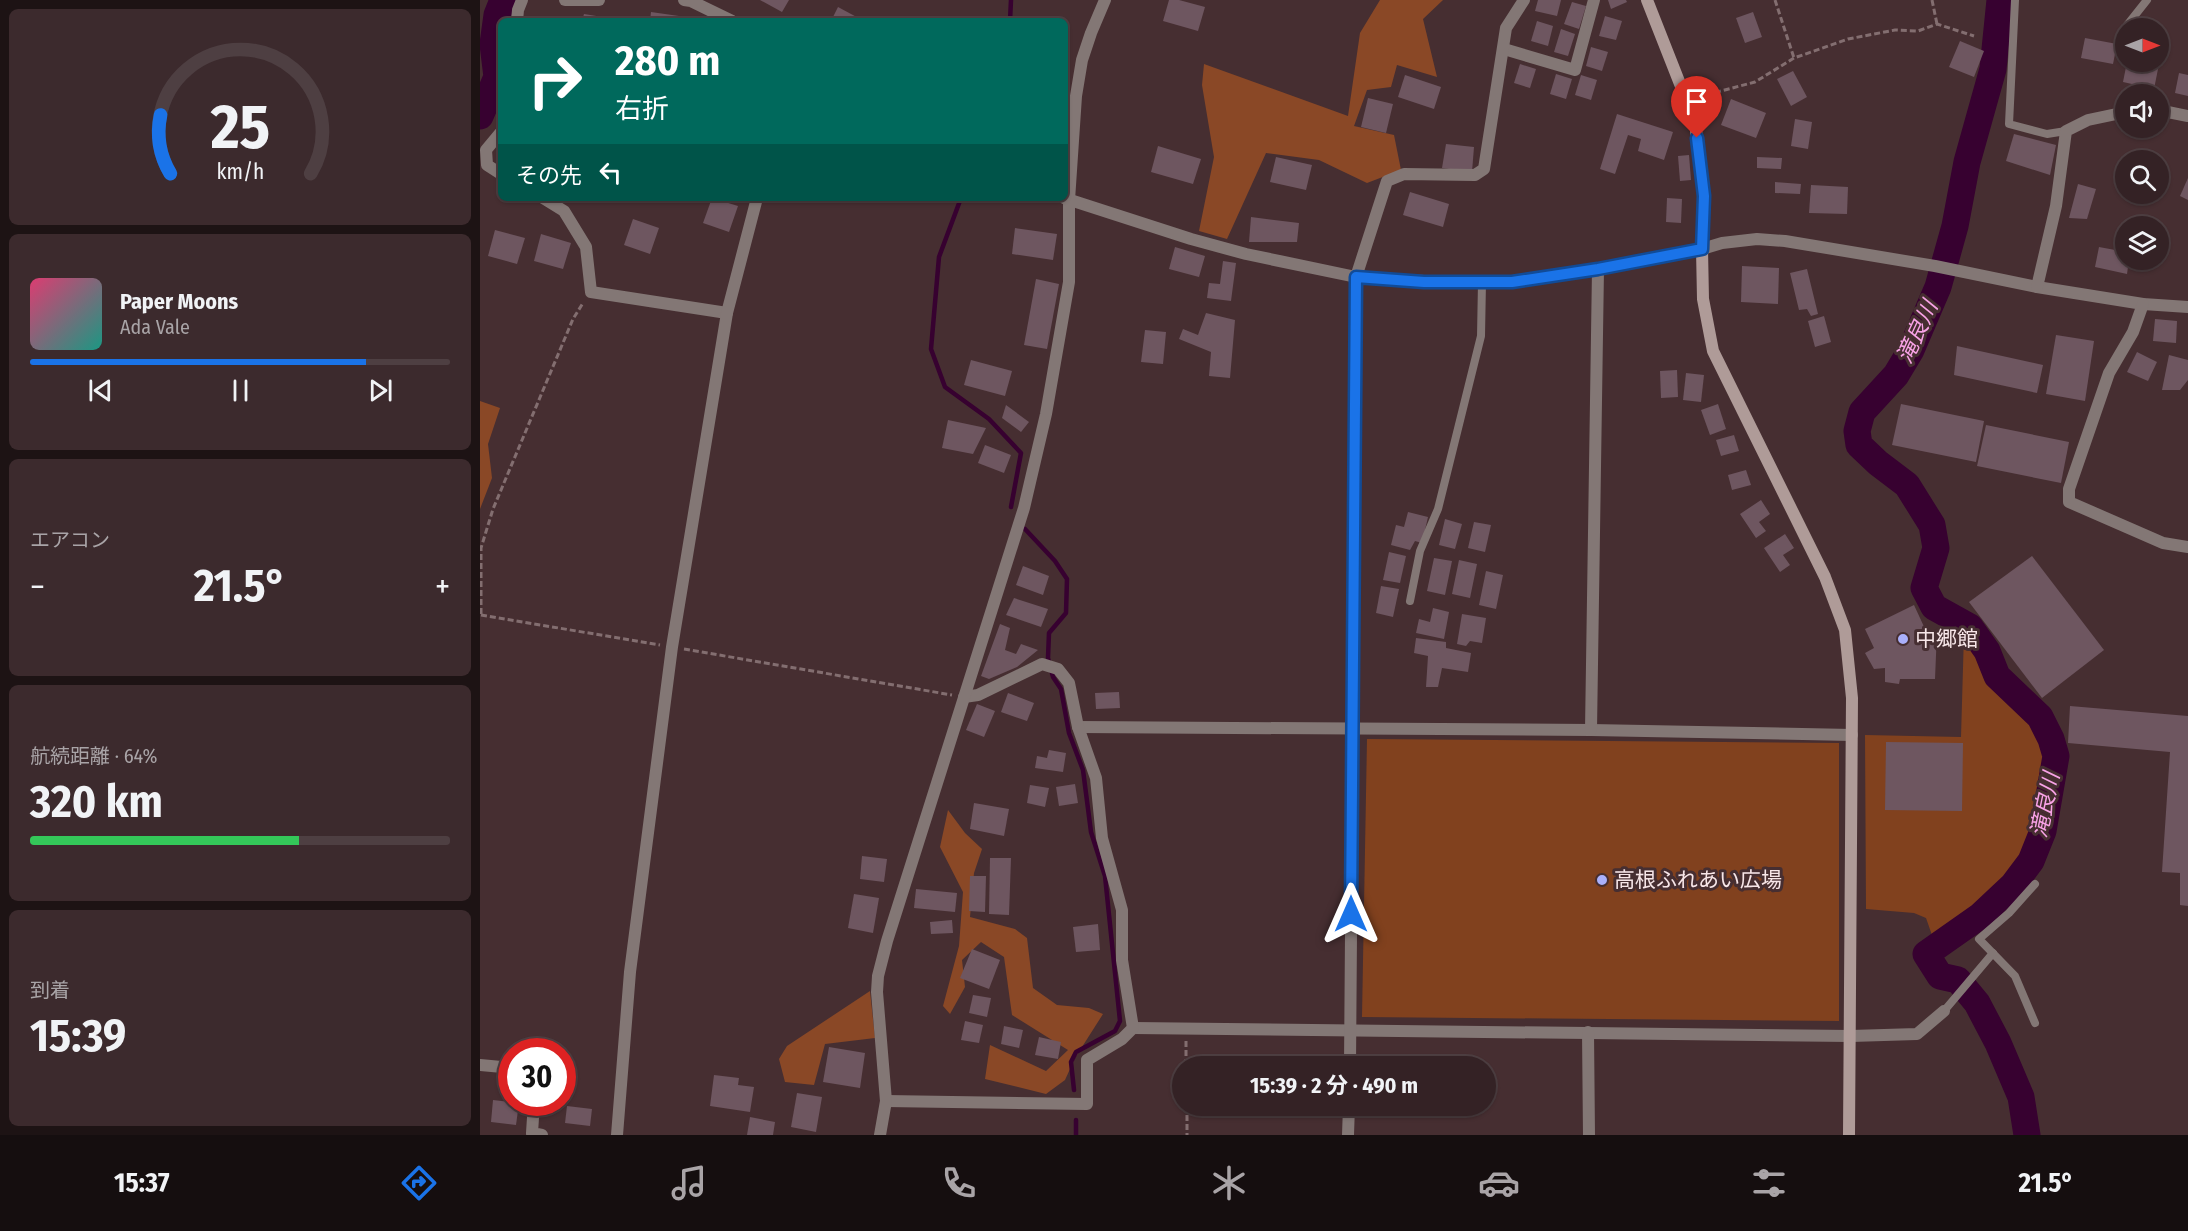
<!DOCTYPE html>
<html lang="ja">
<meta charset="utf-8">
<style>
:root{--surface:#342225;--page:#3c2a2d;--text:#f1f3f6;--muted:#a9a4a7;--line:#4e3f42;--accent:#1a73e8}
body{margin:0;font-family:"Fira Sans Condensed","Noto Sans JP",sans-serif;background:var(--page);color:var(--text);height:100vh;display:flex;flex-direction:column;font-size:22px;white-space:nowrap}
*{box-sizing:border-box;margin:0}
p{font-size:20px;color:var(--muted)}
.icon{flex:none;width:33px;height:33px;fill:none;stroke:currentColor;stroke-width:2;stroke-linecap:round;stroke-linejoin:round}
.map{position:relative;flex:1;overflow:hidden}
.panel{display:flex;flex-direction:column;gap:9px;padding:9px;background:#1d1314;width:480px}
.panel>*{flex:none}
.top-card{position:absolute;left:18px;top:18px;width:570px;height:183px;border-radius:9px;box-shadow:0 2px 4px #0004,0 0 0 2px var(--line);background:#00695c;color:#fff;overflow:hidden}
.needle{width:39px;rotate:90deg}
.buttons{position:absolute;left:1635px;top:18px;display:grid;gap:12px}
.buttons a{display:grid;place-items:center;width:54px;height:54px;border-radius:50%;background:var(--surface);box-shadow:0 2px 4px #0004,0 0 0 2px var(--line);font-size:30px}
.speed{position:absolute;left:18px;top:1038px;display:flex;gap:12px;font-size:30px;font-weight:700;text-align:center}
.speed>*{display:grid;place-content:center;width:78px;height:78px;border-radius:50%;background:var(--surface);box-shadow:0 2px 4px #0004,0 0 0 2px var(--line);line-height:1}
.speed .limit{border:9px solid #d22;background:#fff;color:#111}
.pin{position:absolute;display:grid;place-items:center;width:51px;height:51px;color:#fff;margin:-62px -26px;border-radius:50% 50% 50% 0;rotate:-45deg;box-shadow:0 0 6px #0007}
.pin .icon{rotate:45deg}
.me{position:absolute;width:66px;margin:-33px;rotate:0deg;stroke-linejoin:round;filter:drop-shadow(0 0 4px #0008)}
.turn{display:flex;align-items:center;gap:21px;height:126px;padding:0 18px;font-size:27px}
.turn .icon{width:78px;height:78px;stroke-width:2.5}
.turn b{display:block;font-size:42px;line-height:51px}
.then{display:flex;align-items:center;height:57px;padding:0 18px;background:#0003;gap:12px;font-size:22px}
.big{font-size:45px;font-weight:700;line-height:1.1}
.panel .card{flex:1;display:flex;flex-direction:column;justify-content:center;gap:9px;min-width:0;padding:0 21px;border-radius:9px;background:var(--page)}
.panel .dial{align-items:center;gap:0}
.dial svg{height:156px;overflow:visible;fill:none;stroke:var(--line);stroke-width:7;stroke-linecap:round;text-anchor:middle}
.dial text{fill:var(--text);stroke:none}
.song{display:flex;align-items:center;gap:18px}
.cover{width:72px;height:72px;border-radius:9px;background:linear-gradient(135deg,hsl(340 70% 55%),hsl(170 70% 35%))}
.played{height:6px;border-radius:3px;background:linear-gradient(90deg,var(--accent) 80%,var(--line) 80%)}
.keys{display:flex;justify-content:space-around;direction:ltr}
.heat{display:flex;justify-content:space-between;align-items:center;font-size:33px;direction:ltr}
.charge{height:9px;border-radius:4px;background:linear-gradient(90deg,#34c759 64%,var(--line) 0)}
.trip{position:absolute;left:692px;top:1056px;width:324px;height:60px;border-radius:30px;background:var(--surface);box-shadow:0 2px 4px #0004,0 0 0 2px var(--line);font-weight:700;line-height:60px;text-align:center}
.tabs{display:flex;height:96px;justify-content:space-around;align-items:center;background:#150e0f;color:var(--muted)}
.tabs .icon{width:42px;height:42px}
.tabs .on{color:var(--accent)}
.tabs b{font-size:27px;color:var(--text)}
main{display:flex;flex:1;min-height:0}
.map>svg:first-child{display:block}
</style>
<main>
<section class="panel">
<div class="card dial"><svg viewBox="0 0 100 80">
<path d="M14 69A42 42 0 1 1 86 69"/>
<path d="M14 69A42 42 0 0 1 9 39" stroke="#1a73e8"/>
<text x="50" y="56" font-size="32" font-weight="700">25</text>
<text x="50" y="72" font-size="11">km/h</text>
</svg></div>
<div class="card">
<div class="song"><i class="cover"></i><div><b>Paper Moons</b><p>Ada Vale</p></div></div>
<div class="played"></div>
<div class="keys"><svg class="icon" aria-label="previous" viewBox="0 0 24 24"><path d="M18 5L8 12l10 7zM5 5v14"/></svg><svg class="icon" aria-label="pause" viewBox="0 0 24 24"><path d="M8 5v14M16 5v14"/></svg><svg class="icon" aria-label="next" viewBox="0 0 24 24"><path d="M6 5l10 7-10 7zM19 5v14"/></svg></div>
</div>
<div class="card"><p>エアコン</p>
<div class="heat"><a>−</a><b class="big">21.5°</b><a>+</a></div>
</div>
<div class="card"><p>航続距離 · 64%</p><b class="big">320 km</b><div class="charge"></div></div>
<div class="card"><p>到着</p><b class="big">15:39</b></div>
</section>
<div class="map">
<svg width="1708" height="1135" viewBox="0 0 1708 1135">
<rect width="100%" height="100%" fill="#462e31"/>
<g fill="#81411e">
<path d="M1484 633C1494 650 1501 669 1513 685 1528 704 1552 717 1561 740 1568 756 1563 774 1561 790 1555 839 1536 882 1497 914 1485 924 1467 930 1453 938L1446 918 1434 913 1386 909 1385 735 1481 737Z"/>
<polygon points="887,739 1359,743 1359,1021 882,1017"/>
</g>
<g fill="#8a4826">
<polygon points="900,0 963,0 943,19 957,77 917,65 911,87 887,90 874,126 914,135 921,170 887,183 839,160 786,153 747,239 719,231 734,157 722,85 724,64 868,116 880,33"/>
<polygon points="0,401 20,408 8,444 12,478 0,509"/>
<polygon points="468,810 485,833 502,849 494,873 490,917 535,929 547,938 553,988 577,1005 609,1008 623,1014 595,1058 585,1080 566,1094 505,1079 510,1045 566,1071 588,1050 532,1015 524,957 501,942 482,960 485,987 470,1014 463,1006 479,946 483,892 460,847"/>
<polygon points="390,991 395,1038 345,1044 334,1085 305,1082 299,1059 307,1046"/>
</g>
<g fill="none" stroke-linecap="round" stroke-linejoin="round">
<g stroke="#370130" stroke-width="4.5">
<polyline points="530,21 531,0"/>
<polyline points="481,198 459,257 451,349 465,387 509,419 541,453 531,507"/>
<polyline points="545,529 575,561 587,579 586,613 569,633 568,658 573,677 581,689 589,733 603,770 611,832 625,876 640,1021 635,1031 596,1052 591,1062 594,1090"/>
<polyline points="596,1120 596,1135"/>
</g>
<g stroke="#370130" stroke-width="27">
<polyline points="1520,0 1513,69 1487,162 1475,226 1458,287 1431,350 1416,375 1382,412 1377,431 1379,445 1398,463 1427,485 1452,525 1456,548 1444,588 1454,607 1490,627 1507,651 1517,676 1560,717 1571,739 1576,756 1563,831 1551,861 1533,885 1500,916 1446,954 1460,976 1478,980 1497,1003 1518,1043 1541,1097 1547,1135"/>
<polyline points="0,116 17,77 13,44 17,15 23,0"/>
</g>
</g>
<g fill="#6e5660">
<polygon points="280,0 309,0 302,12"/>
<polygon points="689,0 699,0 725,7 718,31 683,21"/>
<polygon points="1058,0 1081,0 1077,16 1055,11"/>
<polygon points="1128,0 1146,0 1147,2 1131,9"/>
<polygon points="1092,2 1106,6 1099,29 1084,24"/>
<polygon points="358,7 384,21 351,21"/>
<polygon points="171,12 213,18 213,21 170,21"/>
<polygon points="1273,12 1282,37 1265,43 1256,18"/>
<polygon points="104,14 141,20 140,21 102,21"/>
<polygon points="1125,16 1142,21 1136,40 1119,36"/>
<polygon points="1057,21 1073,26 1068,46 1051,41"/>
<polygon points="1081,29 1095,34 1088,56 1074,52"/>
<polygon points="1605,38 1637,44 1633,64 1601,58"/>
<polygon points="1480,41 1504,51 1494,77 1469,67"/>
<polygon points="1111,47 1128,52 1122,71 1106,66"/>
<polygon points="1647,62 1678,69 1674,89 1643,82"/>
<polygon points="1040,64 1056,69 1050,88 1034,83"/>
<polygon points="1313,71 1327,97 1311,106 1297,79"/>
<polygon points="1699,73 1708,75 1708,96 1695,93"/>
<polygon points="1076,74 1092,79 1086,99 1070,94"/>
<polygon points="925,75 961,87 954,109 918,97"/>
<polygon points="1101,75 1117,80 1111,100 1095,95"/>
<polygon points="888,98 913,104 906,133 881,127"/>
<polygon points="1251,99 1286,113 1276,138 1241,125"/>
<polygon points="1137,114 1193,132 1184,160 1158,151 1161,139 1148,135 1135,174 1120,169"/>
<polygon points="1315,119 1332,122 1328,149 1311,146"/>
<polygon points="1534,134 1576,145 1570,175 1526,161"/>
<polygon points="966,144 994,147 992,172 962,168"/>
<polygon points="678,146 721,159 713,184 671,172"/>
<polygon points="1209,155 1211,180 1200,181 1198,156"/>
<polygon points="796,157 832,165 826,190 790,182"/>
<polygon points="1277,157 1302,158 1301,169 1277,168"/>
<polygon points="1708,178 1708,200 1700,196"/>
<polygon points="1295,182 1321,184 1320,194 1295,193"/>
<polygon points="1598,184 1616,189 1607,219 1589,218"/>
<polygon points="1331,185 1368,187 1367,214 1329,213"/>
<polygon points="930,192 969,204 963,227 923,215"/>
<polygon points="232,198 258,206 249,232 223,223"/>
<polygon points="1187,198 1202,199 1201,223 1186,222"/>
<polygon points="771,217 819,223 817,242 769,242"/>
<polygon points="153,219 179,228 170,254 144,245"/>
<polygon points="535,228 577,234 573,260 532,254"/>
<polygon points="15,230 45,238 37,264 8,256"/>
<polygon points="61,234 91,243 83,269 54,261"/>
<polygon points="695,247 725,256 719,277 689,269"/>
<polygon points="1619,247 1646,252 1646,260 1649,260 1647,274 1615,267"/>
<polygon points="743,261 756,263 751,301 727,298 729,283 740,284"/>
<polygon points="1262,266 1299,268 1298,304 1261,302"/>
<polygon points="1327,269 1338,314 1331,316 1327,309 1319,310 1310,273"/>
<polygon points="556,279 579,284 567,349 544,345"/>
<polygon points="726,313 755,320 750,378 729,376 731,352 699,339 703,329 718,335"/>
<polygon points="1344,316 1351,342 1335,347 1328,321"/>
<polygon points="1675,319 1697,321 1696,343 1673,341"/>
<polygon points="665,330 686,332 683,364 661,362"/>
<polygon points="1576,335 1614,341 1605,401 1566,394"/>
<polygon points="1477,346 1563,365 1557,393 1474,375"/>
<polygon points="1657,352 1677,362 1668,381 1647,372"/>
<polygon points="1689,355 1708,360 1708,380 1700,390 1682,390"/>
<polygon points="491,360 532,371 525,396 484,385"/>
<polygon points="1197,370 1198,397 1181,398 1180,371"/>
<polygon points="1206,373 1224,375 1221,402 1203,400"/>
<polygon points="1238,404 1246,429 1230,435 1221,410"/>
<polygon points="1421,404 1504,421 1496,462 1412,445"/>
<polygon points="526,405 549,422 541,432 522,418"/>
<polygon points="468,420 506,428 493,454 462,448"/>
<polygon points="1506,425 1589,442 1581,483 1497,466"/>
<polygon points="1254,435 1259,451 1241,456 1236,440"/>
<polygon points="505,445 531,455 524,473 498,463"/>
<polygon points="1266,470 1271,485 1252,490 1248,475"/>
<polygon points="1281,500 1290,514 1279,522 1286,531 1276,538 1260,514"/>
<polygon points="928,512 948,517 942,543 935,541 930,550 911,545 916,525 924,527"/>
<polygon points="965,519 982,524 975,549 959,545"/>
<polygon points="994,522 1011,525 1005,552 988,548"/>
<polygon points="1305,534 1314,548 1303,555 1310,565 1300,572 1284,548"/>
<polygon points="909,552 926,556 920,583 903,580"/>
<polygon points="1552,556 1624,650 1562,698 1489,602"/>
<polygon points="954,558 972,561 965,595 947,591"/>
<polygon points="979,560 997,564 990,598 972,594"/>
<polygon points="543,566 569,576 563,595 536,585"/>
<polygon points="1006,571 1023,575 1016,609 999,605"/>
<polygon points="901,586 919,589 913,617 896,613"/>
<polygon points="534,598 568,609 561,627 526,615"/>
<polygon points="1434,605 1446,631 1457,631 1455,679 1420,679 1419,684 1405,682 1405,668 1394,669 1385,653 1394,648 1385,629"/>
<polygon points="953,608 969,612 964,639 936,633 939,619 950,622"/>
<polygon points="982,614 1006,618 1002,643 990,641 986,646 977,644"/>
<polygon points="520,624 530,628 525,650 536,654 541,644 558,650 537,667 509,679 501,676"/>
<polygon points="936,638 966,642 966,648 991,653 988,672 962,668 958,687 946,687 948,656 934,653"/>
<polygon points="639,692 640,708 616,709 615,693"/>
<polygon points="528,693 554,703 547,721 521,712"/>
<polygon points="497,704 515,711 504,737 486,730"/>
<polygon points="1590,706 1708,716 1708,906 1700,905 1700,873 1682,872 1690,752 1588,743"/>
<polygon points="1406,742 1483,743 1482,811 1405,810"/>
<polygon points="569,750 586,753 583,772 555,768 557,756 567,758"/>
<polygon points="595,784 598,803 579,806 576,787"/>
<polygon points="550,785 569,788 565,807 547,803"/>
<polygon points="494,803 529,809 524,836 490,829"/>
<polygon points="382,856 407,859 404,882 380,879"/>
<polygon points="510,858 531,858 529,915 509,914"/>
<polygon points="490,876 506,876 505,912 489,911"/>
<polygon points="436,889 477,893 475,912 434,908"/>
<polygon points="374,894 399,898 393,933 368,928"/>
<polygon points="472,920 473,933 451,934 450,922"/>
<polygon points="618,924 620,950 596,952 593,927"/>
<polygon points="492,949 520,960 509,989 480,978"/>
<polygon points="493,995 511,998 507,1017 489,1013"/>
<polygon points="485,1021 503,1025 499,1043 481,1040"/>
<polygon points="524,1026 543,1030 539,1048 521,1044"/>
<polygon points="559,1037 581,1042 578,1059 555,1055"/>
<polygon points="349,1047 385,1053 380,1088 343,1082"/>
<polygon points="234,1075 259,1078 258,1085 274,1087 270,1112 230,1106"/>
<polygon points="317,1093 342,1097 336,1132 311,1127"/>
<polygon points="13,1100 39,1103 36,1125 11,1122"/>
<polygon points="87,1106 112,1109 110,1126 85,1123"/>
<polygon points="270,1117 295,1122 293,1135 267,1135"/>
</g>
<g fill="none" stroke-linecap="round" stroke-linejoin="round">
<g stroke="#836e70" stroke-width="3" stroke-dasharray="6 3" stroke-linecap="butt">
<polyline points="1295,0 1314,58"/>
<polyline points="1452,0 1457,24"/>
<polyline points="1217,92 1237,92 1275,82 1314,58 1368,39 1415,30 1438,31 1457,24 1494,36"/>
<polyline points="1,614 1,548 13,509 93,319 103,303"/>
<polyline points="1,615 180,645"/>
<polyline points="204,649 472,695"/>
<polyline points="706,1041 706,1066"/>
<polyline points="707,1106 707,1135"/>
</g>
<g stroke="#837775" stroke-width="8">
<polyline points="1535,0 1529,124 1567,134 1586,131"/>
<polyline points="1644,29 1667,0"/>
<polyline points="930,601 940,551 958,509 1001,336 1002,282"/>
<polyline points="1555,884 1529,913 1499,939 1535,976 1555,1023"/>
<polyline points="1464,1011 1513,953"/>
</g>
<g stroke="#837775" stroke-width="12">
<polyline points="85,0 119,0"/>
<polyline points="204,0 211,1 252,21"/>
<polyline points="37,21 38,10 42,0"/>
<polyline points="1024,49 1095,70 1114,0"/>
<polyline points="1678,110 1708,116"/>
<polyline points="21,132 6,150 7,165 21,174"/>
<polyline points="63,198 84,211 106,247 111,292 247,313"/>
<polyline points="584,198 711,239 766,254 876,277 944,281 1032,282 1118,269 1222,249 1242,243 1277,239 1305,241 1455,266 1557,287 1663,304 1708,307"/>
<polyline points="1557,287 1576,206 1586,131 1608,120 1646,112"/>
<polyline points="1663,304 1653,332 1629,373 1589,489 1589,502 1683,543 1708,547"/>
<polyline points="598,727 1111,730 1372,735"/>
<polyline points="1111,730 1118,269"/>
<polyline points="653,1028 1371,1036 1437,1034 1464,1011"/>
<polyline points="1108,1032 1109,1135"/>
<polyline points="0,1065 32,1068"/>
<polyline points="870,1066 876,277 907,181 924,174 995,175 1004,169 1026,28 1044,0"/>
<polyline points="406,1101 607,1104 607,1060 642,1039 653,1028 642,960 642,910 622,838 616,778 598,727 589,683 578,669 562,664 498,695 484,697"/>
<polyline points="54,1102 52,1133 62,1135"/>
<polyline points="137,1135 150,972 192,647 247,313 277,198"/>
<polyline points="400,1135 406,1101 397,992 398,976 407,941 544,508 566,414 589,282 589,200 596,96 602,60 611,33 625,0"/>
<polyline points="868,1135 869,1106"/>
</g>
<polyline stroke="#af9b98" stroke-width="12" points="1167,0 1215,122 1224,196 1222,249 1223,299 1233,351 1345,577 1365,630 1372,698 1369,1135"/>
</g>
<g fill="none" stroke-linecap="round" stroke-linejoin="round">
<g stroke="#114b97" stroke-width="15">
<polyline id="route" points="871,914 876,277 944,282 1032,282 1118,269 1222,249 1224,196 1217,138"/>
</g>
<use href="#route" stroke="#1a73e8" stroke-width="10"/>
</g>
<g fill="#aab0fb" stroke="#462e31" stroke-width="2">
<circle cx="1423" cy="639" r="6"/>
<circle cx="1122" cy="880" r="6"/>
</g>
<g text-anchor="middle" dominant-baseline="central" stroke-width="6" stroke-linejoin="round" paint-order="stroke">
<g font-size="21" fill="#f7e6e8" stroke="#462e31" text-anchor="start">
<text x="1435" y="639">中郷館</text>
<text x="1134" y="880">高根ふれあい広場</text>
</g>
<g font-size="22" font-style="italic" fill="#f8a2e6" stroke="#462e31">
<text transform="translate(1437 332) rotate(-65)">滝良川</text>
<text transform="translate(1565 805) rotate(-78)">滝良川</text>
</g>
</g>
</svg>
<div class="buttons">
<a><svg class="needle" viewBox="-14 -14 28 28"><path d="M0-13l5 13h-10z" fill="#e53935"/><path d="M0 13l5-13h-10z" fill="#a9a4a7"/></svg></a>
<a><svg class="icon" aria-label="sound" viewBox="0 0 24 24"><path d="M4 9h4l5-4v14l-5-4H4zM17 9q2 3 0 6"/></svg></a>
<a><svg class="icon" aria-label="search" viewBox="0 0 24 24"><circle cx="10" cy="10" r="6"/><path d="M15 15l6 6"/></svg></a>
<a><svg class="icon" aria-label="layers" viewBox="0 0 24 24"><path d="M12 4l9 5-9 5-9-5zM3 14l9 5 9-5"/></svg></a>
</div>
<div class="speed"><div class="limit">30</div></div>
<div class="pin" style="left:1217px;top:138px;background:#d93025"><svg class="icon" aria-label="arrive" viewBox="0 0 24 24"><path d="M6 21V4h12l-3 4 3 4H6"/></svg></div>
<svg class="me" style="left:871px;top:914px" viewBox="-20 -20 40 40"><path d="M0-17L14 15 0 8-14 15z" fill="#1a73e8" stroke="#fff" stroke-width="4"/></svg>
<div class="trip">15:39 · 2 分 · 490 m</div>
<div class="top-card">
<div class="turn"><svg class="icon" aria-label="right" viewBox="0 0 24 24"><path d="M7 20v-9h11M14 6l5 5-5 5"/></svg><div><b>280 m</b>右折</div></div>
<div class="then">その先<svg class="icon" aria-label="left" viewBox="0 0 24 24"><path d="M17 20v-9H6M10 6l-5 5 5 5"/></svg></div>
</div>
</div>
</main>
<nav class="tabs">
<b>15:37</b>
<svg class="icon on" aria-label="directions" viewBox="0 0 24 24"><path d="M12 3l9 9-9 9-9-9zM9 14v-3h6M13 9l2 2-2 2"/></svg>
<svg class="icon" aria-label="music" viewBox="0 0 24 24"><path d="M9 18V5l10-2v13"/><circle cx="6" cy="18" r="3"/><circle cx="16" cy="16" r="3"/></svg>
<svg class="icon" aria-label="phone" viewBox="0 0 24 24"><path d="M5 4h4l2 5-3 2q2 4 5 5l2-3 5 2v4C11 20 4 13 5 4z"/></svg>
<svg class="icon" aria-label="climate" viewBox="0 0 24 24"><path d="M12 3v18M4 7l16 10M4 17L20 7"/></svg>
<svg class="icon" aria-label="car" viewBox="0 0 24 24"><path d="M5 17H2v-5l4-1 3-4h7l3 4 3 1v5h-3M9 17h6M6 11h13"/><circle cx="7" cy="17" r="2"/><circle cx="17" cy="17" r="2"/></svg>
<svg class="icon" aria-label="filters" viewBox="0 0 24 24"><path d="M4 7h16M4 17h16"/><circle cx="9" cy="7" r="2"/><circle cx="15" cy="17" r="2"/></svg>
<b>21.5°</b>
</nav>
